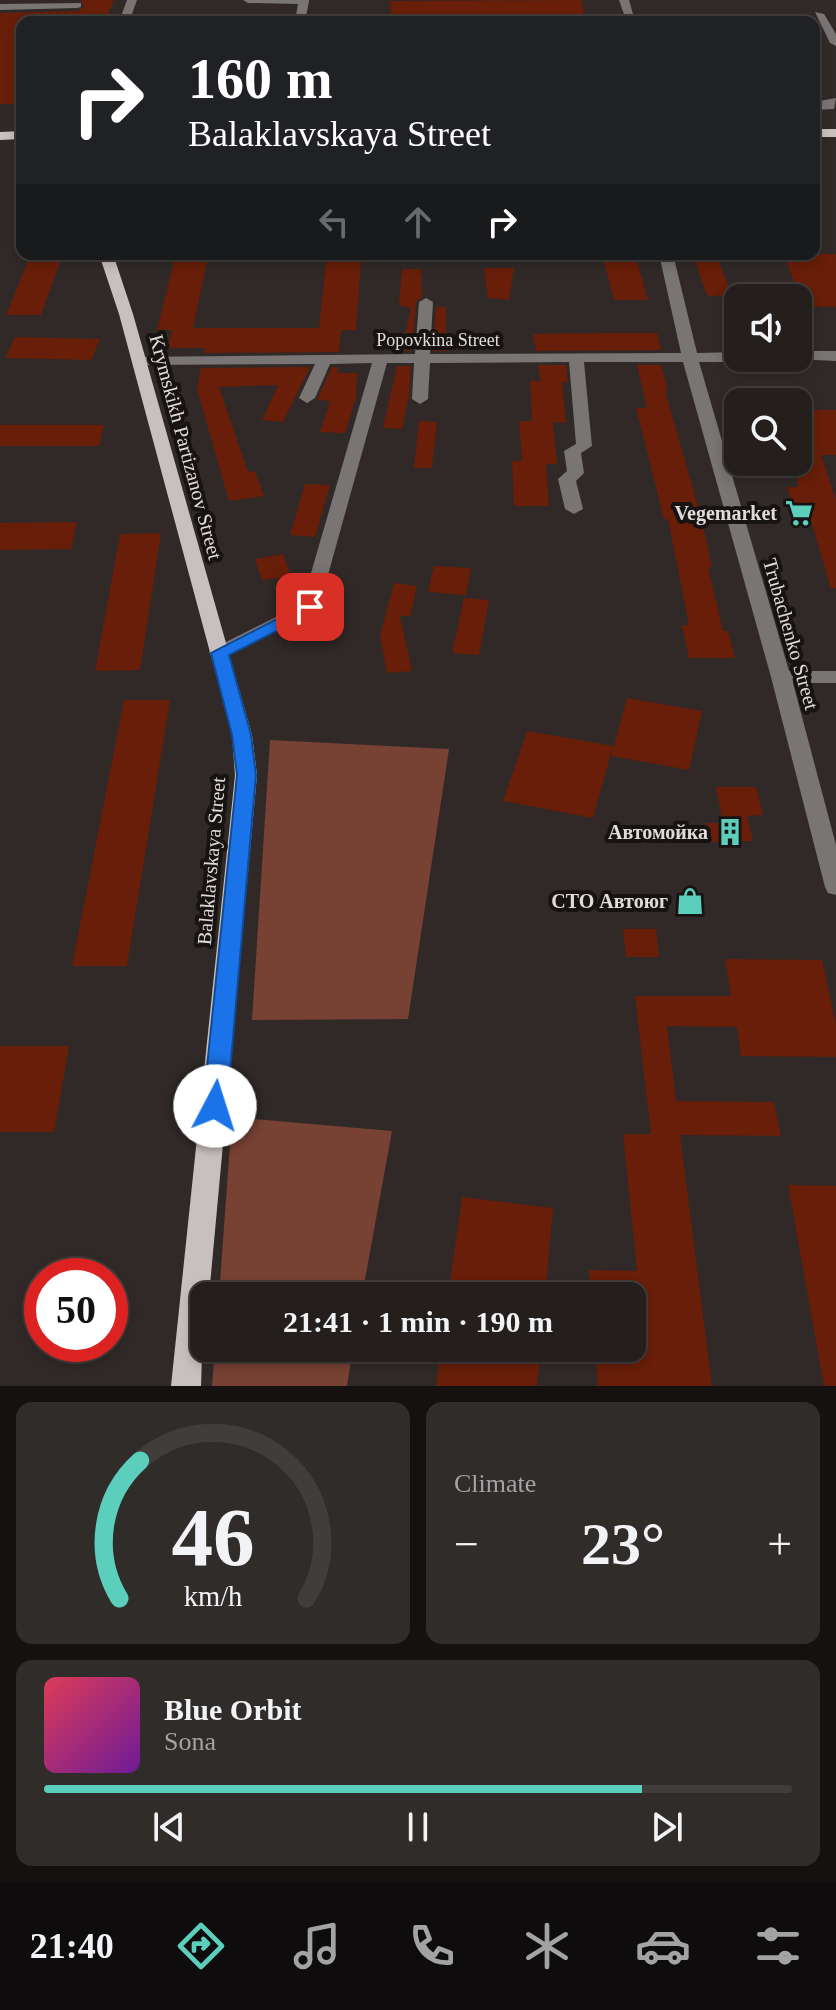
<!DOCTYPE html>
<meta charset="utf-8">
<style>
:root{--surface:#241f1d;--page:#302c2a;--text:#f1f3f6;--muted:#a3a2a4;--line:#413d3b;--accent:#5bcebc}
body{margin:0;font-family:Georgia,serif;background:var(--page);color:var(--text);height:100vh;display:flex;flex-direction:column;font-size:30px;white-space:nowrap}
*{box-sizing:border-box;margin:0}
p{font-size:26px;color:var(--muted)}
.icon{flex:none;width:44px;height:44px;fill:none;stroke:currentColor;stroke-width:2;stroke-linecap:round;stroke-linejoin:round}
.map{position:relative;height:1386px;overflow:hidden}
.panel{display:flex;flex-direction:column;gap:16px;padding:16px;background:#141110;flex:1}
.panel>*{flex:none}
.hud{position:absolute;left:16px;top:16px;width:804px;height:244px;border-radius:16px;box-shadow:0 4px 12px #0003,0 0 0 2px var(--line);background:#202124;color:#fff;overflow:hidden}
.fabs{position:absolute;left:724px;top:284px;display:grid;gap:16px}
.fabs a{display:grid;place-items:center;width:88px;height:88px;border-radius:16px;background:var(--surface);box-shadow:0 4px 12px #0003,0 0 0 2px var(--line);font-size:40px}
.speed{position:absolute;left:24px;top:1258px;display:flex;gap:16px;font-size:40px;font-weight:700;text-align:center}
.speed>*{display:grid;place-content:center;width:104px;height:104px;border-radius:50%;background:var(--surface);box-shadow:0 4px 12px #0003,0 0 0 2px var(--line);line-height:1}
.speed .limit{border:12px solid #d22;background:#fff;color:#111}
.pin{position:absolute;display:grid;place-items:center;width:68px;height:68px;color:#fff;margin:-34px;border-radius:16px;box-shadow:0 4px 12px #0006}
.me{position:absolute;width:88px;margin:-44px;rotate:5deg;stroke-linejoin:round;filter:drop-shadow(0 0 6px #0008)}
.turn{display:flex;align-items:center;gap:28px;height:168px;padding:0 40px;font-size:36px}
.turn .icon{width:104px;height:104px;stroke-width:2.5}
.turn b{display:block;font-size:56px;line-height:68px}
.lanes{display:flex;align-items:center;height:76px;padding:0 40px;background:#0003;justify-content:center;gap:40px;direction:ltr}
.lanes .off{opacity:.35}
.big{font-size:60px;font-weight:700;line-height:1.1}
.panel .tile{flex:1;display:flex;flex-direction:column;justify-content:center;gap:12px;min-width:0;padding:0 28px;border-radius:16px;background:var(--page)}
.panel .dial{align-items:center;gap:0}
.dial svg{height:208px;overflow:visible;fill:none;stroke:var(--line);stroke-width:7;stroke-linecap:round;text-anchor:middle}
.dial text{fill:var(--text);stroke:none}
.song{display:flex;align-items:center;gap:24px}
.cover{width:96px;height:96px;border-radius:12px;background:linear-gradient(135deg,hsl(350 70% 55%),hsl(280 70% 35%))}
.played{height:8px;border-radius:4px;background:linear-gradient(90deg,var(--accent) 80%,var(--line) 80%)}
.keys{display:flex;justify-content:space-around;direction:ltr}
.heat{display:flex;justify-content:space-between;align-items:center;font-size:44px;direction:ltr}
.panel .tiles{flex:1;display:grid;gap:16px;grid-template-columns:1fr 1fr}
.tile:last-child{grid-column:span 2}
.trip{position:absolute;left:190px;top:1282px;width:456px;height:80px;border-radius:16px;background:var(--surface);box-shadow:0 4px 12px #0003,0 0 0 2px var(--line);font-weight:700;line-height:80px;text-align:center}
.tab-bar{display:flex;height:128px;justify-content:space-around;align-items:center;background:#0e0c0c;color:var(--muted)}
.tab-bar .icon{width:56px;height:56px}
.tab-bar .on{color:var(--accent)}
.tab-bar b{font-size:36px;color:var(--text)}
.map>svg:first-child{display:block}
</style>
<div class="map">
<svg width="836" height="1386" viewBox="0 0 836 1386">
<rect width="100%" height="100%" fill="#302927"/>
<g fill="#774133">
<polygon points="270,740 449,749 408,1019 252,1020"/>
<polygon points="232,1117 392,1131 362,1296 219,1296"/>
<polygon points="215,1348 353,1348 347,1386 212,1386"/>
</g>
<g fill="#681e09">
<polygon points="81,0 114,0 105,21 22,21 22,104 0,104 0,13 78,11 84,7"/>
<polygon points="581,0 586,22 391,22 390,1"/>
<polygon points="31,254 63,254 41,315 6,315"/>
<polygon points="602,254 635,254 648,300 614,300"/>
<polygon points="693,254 716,255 732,295 710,296 706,293"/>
<polygon points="789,254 836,254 836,307 802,306 785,256"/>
<polygon points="174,261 207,261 193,328 319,328 326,261 361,261 356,330 341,330 339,352 204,353 205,348 168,348 172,330 157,330"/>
<polygon points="484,268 514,268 509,300 488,298"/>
<polygon points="402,269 421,269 422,297 416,302 412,351 401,351 411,308 399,305"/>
<polygon points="436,307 446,307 446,351 433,351"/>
<polygon points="594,333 657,333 661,350 536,351 533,334"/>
<polygon points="15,337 100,339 91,360 5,358"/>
<polygon points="538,365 566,365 568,382 562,382 566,423 553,422 557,464 546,464 549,506 514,506 512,461 522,461 519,421 532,421 530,381 541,381"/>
<polygon points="637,365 661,365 668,391 665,391 701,517 712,567 708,567 723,631 728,631 735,658 689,658 682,625 689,625 668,519 664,519 636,408 647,408"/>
<polygon points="397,366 411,366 409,396 402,429 383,428"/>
<polygon points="310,367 283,422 262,420 278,385 219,387 248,472 255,471 264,496 229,501 197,389 201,368"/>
<polygon points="332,367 338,367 337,373 357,373 356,398 345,433 320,432 330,401 317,400"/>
<polygon points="798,410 836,410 836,455 821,455 836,500 836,588 831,589 810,517 796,517 787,487 798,487"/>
<polygon points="419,421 437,422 432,468 414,468"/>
<polygon points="0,425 104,425 99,446 0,446"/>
<polygon points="305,484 330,485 315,537 290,535"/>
<polygon points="77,522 71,549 0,550 0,523"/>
<polygon points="161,533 140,670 95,671 120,534"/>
<polygon points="283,554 291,576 262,580 255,559"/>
<polygon points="434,566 471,568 466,595 428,592"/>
<polygon points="394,583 417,586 410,616 400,616 412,671 387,673 380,636"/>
<polygon points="464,598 489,600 479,655 452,653"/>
<polygon points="627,698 702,711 689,770 611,756"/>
<polygon points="124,700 170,700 127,966 72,966"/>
<polygon points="527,731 613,746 593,818 503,801"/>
<polygon points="716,787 756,787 763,815 747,816 753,841 710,842 706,823 723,823"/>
<polygon points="623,929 656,929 659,957 626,957"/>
<polygon points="725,959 822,960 836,1024 836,1057 741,1056 737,1027 667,1026 676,1101 774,1102 781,1136 680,1135 712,1386 598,1386 595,1348 632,1348 632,1296 591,1296 589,1270 637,1271 623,1134 651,1134 635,996 731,996"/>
<polygon points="0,1046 69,1046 54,1132 0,1132"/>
<polygon points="788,1185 836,1186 836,1386 824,1386"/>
<polygon points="462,1197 553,1208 545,1296 448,1296"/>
<polygon points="441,1348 541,1348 537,1386 436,1386"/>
</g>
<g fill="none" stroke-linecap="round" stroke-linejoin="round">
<g fill="#797574" fill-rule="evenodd">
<polygon points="127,0 137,0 129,22 119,22"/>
<polygon points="243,0 309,0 309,1 305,22 295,22 298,4 248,3"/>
<polygon points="619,0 629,0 635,21 610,22 625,17"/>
<polygon points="81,3 81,7 77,8 0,10 0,4"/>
<polygon points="815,12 824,14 836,34 836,46 830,43"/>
<polygon points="836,98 834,109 814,110 814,102"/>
<polygon points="659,254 673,254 697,353 738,352 738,358 745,358 738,362 699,362 789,671 836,671 836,683 793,683 836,845 836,895 828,893 825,887 771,677 683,362 584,362 592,446 581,453 584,473 576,481 583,509 574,514 565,509 558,479 567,471 564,451 576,444 569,362 430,363 428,399 420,404 412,399 414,363 387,363 319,607 226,657 219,659 209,653 212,649 302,604 372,363 330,364 315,398 307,403 299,398 315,364 139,365 134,363 134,357 415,354 419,302 426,298 433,302 430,354 681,353"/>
<polygon points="798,351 836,351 836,361 793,359 798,358"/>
</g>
<g fill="#c8c0be" fill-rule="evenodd">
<rect x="814" y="129" width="22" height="8"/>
<polygon points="22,131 22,139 0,140 0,132"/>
<polygon points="99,254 113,254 133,314 252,735 257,775 209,1296 204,1296 201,1386 171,1386 235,775 232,735 218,682 119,314"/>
</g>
</g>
<polygon fill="#1a73e8" stroke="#114b97" stroke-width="2" points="310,602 316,604 319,607 316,611 229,655 251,735 256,775 227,1106 223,1113 215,1115 207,1113 203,1106 237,775 232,735 211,653"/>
<defs>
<g id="supermarket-bare" transform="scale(2.16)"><path d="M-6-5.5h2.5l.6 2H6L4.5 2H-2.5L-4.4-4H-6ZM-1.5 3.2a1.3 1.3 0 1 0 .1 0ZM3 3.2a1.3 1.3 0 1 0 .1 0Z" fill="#5bcebc" stroke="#161312" stroke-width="2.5" paint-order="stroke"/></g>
<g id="building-bare" transform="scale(2.16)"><path d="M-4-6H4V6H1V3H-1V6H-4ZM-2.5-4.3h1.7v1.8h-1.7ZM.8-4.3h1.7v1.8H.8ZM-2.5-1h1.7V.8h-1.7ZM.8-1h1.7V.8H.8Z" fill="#5bcebc" stroke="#161312" stroke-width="2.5" paint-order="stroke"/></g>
<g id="shop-bare" transform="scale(2.16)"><path d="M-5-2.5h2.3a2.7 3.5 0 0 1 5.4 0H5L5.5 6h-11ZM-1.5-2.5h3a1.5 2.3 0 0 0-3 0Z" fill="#5bcebc" stroke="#161312" stroke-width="2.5" paint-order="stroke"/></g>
</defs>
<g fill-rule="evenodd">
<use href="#supermarket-bare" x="799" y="513"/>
<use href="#building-bare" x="730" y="832"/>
<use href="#shop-bare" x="690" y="901"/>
</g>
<g text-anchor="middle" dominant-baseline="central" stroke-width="8" stroke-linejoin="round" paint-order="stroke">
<g font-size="18" fill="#e1dcdb" stroke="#161312">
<text x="438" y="340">Popovkina Street</text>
</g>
<g font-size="20" fill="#e1dcdb" stroke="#161312">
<text transform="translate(186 447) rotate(75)">Krymskikh Partizanov Street</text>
<text transform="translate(791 634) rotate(74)">Trubachenko Street</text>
<text transform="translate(211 861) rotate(-85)">Balaklavskaya Street</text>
</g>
<g font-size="20" font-weight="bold" fill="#e1dcdb" stroke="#161312" text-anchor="end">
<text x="777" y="513">Vegemarket</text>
<text x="708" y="832">Автомойка</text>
<text x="668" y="901">СТО Автоюг</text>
</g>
</g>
</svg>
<div class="fabs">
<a><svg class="icon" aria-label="sound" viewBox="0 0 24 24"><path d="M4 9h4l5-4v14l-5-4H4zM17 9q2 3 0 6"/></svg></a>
<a><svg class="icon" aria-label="search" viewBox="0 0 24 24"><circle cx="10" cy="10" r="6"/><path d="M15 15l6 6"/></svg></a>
</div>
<div class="speed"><div class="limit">50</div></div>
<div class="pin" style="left:310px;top:607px;background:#d93025"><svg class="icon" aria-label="arrive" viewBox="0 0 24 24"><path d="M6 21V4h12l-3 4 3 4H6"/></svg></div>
<svg class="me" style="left:215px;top:1106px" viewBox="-20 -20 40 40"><circle r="19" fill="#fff"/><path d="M0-13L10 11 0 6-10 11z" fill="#1a73e8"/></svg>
<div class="trip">21:41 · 1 min · 190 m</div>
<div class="hud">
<div class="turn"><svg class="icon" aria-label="right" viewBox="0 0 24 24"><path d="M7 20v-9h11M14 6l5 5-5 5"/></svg><div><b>160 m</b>Balaklavskaya Street</div></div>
<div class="lanes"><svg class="icon off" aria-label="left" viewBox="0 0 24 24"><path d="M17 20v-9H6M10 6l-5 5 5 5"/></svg><svg class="icon off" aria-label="ahead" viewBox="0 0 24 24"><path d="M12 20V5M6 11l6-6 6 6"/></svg><svg class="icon" aria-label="right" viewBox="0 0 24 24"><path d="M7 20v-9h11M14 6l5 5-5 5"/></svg></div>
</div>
</div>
<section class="panel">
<div class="tiles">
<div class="tile dial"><svg viewBox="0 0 100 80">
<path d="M14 69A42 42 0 1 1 86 69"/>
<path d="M14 69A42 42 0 0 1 22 16" stroke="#5bcebc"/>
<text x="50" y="56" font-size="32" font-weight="700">46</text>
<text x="50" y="72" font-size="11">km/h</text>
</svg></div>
<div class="tile"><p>Climate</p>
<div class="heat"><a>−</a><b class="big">23°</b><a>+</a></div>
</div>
<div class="tile">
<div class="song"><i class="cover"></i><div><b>Blue Orbit</b><p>Sona</p></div></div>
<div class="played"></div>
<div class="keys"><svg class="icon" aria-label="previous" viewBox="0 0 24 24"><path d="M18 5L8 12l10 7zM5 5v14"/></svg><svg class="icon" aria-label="pause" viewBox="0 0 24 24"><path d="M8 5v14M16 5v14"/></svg><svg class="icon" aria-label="next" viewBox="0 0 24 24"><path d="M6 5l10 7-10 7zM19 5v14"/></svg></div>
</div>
</div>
</section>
<nav class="tab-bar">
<b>21:40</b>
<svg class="icon on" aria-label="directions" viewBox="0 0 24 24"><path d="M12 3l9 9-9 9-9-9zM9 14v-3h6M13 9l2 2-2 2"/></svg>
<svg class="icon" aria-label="music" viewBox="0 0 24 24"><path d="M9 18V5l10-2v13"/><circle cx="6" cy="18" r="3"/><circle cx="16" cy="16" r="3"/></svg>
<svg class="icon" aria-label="phone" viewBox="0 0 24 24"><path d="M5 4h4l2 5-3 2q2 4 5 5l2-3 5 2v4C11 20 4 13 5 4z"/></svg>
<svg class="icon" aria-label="climate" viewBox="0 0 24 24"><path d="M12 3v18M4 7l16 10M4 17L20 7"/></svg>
<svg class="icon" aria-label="car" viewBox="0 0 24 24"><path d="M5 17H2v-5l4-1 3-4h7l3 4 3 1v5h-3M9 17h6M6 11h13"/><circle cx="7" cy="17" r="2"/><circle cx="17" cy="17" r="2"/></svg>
<svg class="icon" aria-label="filters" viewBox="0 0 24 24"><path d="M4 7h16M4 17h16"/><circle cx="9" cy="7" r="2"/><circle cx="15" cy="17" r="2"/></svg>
</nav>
